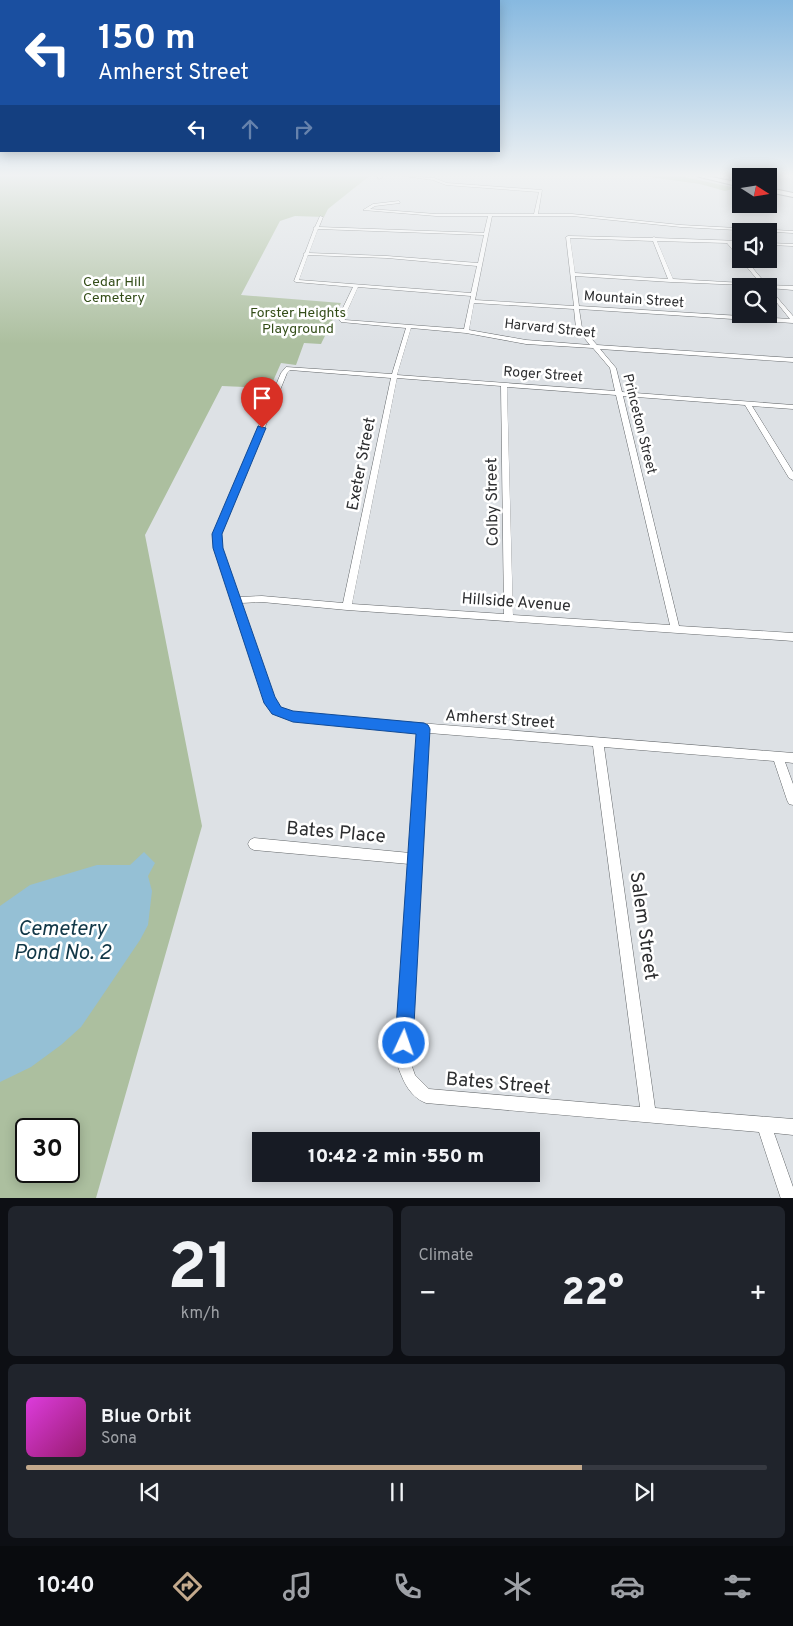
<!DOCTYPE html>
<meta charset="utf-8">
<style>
:root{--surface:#171b24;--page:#20242c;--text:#f1f3f6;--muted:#9ea1a6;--line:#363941;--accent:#c3a98c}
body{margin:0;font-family:Overpass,sans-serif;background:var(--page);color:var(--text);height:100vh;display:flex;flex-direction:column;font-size:19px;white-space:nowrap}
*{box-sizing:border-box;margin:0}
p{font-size:16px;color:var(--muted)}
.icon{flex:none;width:28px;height:28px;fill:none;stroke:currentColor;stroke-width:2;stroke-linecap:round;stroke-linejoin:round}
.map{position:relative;height:1198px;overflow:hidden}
.side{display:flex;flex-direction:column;gap:8px;padding:8px;background:#0d0f14;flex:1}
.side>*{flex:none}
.guide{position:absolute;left:0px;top:0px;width:500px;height:152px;box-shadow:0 2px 12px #0003;background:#1a4fa0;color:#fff;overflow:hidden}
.needle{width:32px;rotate:102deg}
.buttons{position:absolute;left:732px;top:168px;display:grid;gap:10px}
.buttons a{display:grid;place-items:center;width:45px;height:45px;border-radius:0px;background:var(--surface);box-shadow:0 2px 12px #0003;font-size:25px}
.speed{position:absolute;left:15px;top:1118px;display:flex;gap:10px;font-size:25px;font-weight:700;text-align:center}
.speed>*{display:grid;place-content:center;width:65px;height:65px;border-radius:50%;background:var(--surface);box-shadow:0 2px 12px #0003;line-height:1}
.speed .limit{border:2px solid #111;border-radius:8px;background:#fff;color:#111}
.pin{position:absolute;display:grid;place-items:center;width:42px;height:42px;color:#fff;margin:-51px -21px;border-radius:50% 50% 50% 0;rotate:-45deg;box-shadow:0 0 5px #0007}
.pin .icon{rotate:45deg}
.me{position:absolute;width:55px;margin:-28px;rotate:3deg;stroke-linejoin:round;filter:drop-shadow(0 0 4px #0008)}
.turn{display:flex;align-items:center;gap:18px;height:105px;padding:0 15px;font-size:22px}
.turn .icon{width:65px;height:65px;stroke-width:2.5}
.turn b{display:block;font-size:35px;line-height:42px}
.lanes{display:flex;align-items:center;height:48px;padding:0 15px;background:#0003;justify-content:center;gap:25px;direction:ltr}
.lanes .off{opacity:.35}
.big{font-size:38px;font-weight:800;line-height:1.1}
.side .card{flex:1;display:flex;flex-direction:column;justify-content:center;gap:8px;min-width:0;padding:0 18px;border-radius:8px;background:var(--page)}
.side .dial{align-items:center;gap:0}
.dial b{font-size:65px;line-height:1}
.song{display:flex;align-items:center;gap:15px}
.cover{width:60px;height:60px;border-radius:8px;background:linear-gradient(135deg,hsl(300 70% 55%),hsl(320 70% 35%))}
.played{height:5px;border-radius:2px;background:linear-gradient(90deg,var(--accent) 75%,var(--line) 75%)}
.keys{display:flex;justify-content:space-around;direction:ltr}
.heat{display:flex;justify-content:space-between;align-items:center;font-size:28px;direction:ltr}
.side .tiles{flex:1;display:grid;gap:8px;grid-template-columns:1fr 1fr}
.card:last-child{grid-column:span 2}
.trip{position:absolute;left:252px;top:1132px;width:288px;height:50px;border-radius:0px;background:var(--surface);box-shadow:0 2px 12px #0003;font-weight:800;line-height:50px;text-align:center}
.tab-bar{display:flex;height:80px;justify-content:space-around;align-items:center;background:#090b0e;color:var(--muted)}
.tab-bar .icon{width:35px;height:35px}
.tab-bar .selected{color:var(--accent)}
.tab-bar b{font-size:22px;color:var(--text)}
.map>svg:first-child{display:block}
</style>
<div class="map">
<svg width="793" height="1199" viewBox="0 0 793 1199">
<rect width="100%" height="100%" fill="#dde1e5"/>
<polygon fill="#ccd7df" points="735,176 793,176 793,194 769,189 769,176 741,176 741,183"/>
<g fill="#acbf9f" fill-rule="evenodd">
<path d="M0 176H372L368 177 328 209 324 217 295 216 280 221 241 295 341 303 321 344 304 343 296 365 281 363 270 388 222 386 145 535 202 826 96 1198 0 1199ZM26 1129H69V1171H26Z"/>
<polygon points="642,176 680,176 736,188 725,191 700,184"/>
</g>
<polygon fill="#95c0d5" points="144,852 155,863 148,876 152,891 148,925 140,940 96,1005 81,1027 61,1045 31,1067 0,1082 0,906 30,885 97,865 130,865"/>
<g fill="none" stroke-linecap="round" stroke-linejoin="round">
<g stroke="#626669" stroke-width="1">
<g id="minor">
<polygon points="377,176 381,176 382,178 379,179"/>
<path d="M404 176 434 178 447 183 542 190 538 214H572L681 225 793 231V233L681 227 572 216H492L475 300 574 306 566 237 568 236 652 238 654 237 656 238 741 241V243H732L741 254V259H745L767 285 793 286V290L769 288V286L671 282 575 276 579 306 790 319 769 293V288L793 316V323L579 309 582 328 597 345 793 358V362L600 349 616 368 622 392 793 405V409L752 406 793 472V480L789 478 745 405 623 396 679 626 793 633V641L347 610 262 602 241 603 273 698 280 707 294 713 793 753V763L785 762 793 784V805L789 804 787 800 774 761 604 747 655 1108 793 1119V1135L774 1133 793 1187V1199H781L759 1132 426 1103C408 1096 402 1078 396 1061L409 864 254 850 250 848 248 844 250 840 254 838 410 853 419 732 293 721 272 713 264 699 214 548 213 535 281 373 286 367 392 374 406 328 341 322 338 318 353 287 296 282 294 281 304 255 303 254 305 253 314 229 313 228 315 227 320 216 323 217 319 227 484 233 488 216H436L363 210 373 204 399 201 400 203 375 206 370 209 436 214H534L539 192 446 185 433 180ZM318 229 484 235 478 263 387 256 309 253ZM570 238 653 241 668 279 575 273ZM657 241 727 243 761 284 673 279ZM308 255 387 258 477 266 471 293 299 280ZM358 287 471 296 464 329 345 320 344 318ZM474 303 574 309 576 328 590 345 526 340 469 330ZM411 328 466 333 526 344 593 348 610 368 615 391 397 375ZM290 370 391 378 343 603 262 596 239 597 222 548 221 535 287 373ZM397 378 501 386 504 614 352 604ZM507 387 616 395 670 625 513 615ZM429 733 593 746 640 1107 429 1089 415 1075 410 1061Z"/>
<polygon points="729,176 733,176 736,185 734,185"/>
<polygon points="769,243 793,244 793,246 769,245"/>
</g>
</g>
<g stroke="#626669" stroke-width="2">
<g id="secondary">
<polygon points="696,176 706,176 741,183 741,187"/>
<polygon points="769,188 793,193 793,197 769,192"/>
</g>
</g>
<use href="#minor" fill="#fff" fill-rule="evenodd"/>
<use href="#secondary" fill="#fff" fill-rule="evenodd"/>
</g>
<linearGradient id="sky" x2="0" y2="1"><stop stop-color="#87b9e0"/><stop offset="0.51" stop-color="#f0f2f3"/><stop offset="1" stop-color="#f0f2f3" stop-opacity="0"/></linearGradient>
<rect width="793" height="344" fill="url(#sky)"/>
<polygon fill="#1a73e8" stroke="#114b97" points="258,426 266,428 222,534 223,548 275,697 281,707 293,711 424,723 428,725 430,729 413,1043 410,1049 404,1052 397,1049 395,1043 416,734 293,722 272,714 264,703 213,548 212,534"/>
<g text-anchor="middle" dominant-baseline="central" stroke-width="5" stroke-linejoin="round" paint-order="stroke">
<g font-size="14" fill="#334d18" stroke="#fff">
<text x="114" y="282">Cedar Hill<tspan x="114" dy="16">Cemetery</tspan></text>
<text x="298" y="313">Forster Heights<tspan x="298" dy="16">Playground</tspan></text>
</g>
<g font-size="14" fill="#2d2e30" stroke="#fff">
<text transform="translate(634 300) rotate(4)">Mountain Street</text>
<text transform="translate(550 329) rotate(6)">Harvard Street</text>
<text transform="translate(543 375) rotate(4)">Roger Street</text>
<text transform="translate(639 424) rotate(76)">Princeton Street</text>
</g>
<g font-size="16" fill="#2d2e30" stroke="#fff">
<text transform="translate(362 464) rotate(-79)">Exeter Street</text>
<text transform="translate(493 502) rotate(-91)">Colby Street</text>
<text transform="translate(516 603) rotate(4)">Hillside Avenue</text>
<text transform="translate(500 720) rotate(4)">Amherst Street</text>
</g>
<g font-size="19" fill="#2d2e30" stroke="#fff">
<text transform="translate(336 833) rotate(5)">Bates Place</text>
<text transform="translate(643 926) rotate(82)">Salem Street</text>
<text transform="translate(498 1084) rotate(5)">Bates Street</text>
</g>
<g font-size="21" font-style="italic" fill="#113747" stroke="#fff">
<text x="62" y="929">Cemetery<tspan x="62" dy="24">Pond No. 2</tspan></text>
</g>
</g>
</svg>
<div class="buttons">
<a><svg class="needle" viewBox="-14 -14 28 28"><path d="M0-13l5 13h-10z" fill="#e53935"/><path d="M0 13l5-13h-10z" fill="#9ea1a6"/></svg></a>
<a><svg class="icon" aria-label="sound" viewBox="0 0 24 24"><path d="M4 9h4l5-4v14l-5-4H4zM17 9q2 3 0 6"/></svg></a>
<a><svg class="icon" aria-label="search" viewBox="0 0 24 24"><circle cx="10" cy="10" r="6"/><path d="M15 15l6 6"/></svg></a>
</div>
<div class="speed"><div class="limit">30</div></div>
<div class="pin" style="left:262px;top:428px;background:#d93025"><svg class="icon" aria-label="arrive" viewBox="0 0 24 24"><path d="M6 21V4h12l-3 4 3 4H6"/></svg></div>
<svg class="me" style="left:404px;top:1043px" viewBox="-20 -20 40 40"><circle r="17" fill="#1a73e8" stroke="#fff" stroke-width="3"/><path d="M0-11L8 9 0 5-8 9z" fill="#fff"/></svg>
<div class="trip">10:42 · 2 min · 550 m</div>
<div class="guide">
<div class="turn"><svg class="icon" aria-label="left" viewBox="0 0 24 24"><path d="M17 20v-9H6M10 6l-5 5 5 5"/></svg><div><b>150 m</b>Amherst Street</div></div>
<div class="lanes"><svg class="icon" aria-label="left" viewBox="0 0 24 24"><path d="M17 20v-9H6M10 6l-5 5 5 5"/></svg><svg class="icon off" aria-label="ahead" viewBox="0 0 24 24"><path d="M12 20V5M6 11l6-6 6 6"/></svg><svg class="icon off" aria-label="right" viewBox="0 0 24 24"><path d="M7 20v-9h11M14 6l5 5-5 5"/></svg></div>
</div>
</div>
<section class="side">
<div class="tiles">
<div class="card dial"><b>21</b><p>km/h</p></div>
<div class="card"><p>Climate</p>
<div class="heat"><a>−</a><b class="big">22°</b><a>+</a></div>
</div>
<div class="card">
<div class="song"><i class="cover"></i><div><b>Blue Orbit</b><p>Sona</p></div></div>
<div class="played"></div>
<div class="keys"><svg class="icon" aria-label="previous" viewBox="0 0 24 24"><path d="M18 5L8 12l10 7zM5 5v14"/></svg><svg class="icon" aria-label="pause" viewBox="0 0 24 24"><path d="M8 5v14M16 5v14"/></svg><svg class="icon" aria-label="next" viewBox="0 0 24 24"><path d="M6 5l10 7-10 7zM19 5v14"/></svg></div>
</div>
</div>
</section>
<nav class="tab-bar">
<b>10:40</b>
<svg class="icon selected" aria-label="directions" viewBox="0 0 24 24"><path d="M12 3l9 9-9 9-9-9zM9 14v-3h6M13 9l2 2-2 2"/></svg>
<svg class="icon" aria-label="music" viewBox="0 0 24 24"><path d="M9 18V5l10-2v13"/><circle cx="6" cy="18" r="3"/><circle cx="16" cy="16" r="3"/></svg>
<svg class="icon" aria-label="phone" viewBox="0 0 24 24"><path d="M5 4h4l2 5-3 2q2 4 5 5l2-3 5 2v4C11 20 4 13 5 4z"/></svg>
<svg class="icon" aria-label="climate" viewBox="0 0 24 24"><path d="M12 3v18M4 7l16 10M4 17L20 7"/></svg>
<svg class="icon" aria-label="car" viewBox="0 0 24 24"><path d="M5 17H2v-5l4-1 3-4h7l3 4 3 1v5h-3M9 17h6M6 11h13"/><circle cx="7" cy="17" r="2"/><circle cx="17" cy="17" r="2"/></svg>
<svg class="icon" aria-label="filters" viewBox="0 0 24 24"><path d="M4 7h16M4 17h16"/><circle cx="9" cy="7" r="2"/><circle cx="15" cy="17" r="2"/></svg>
</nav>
